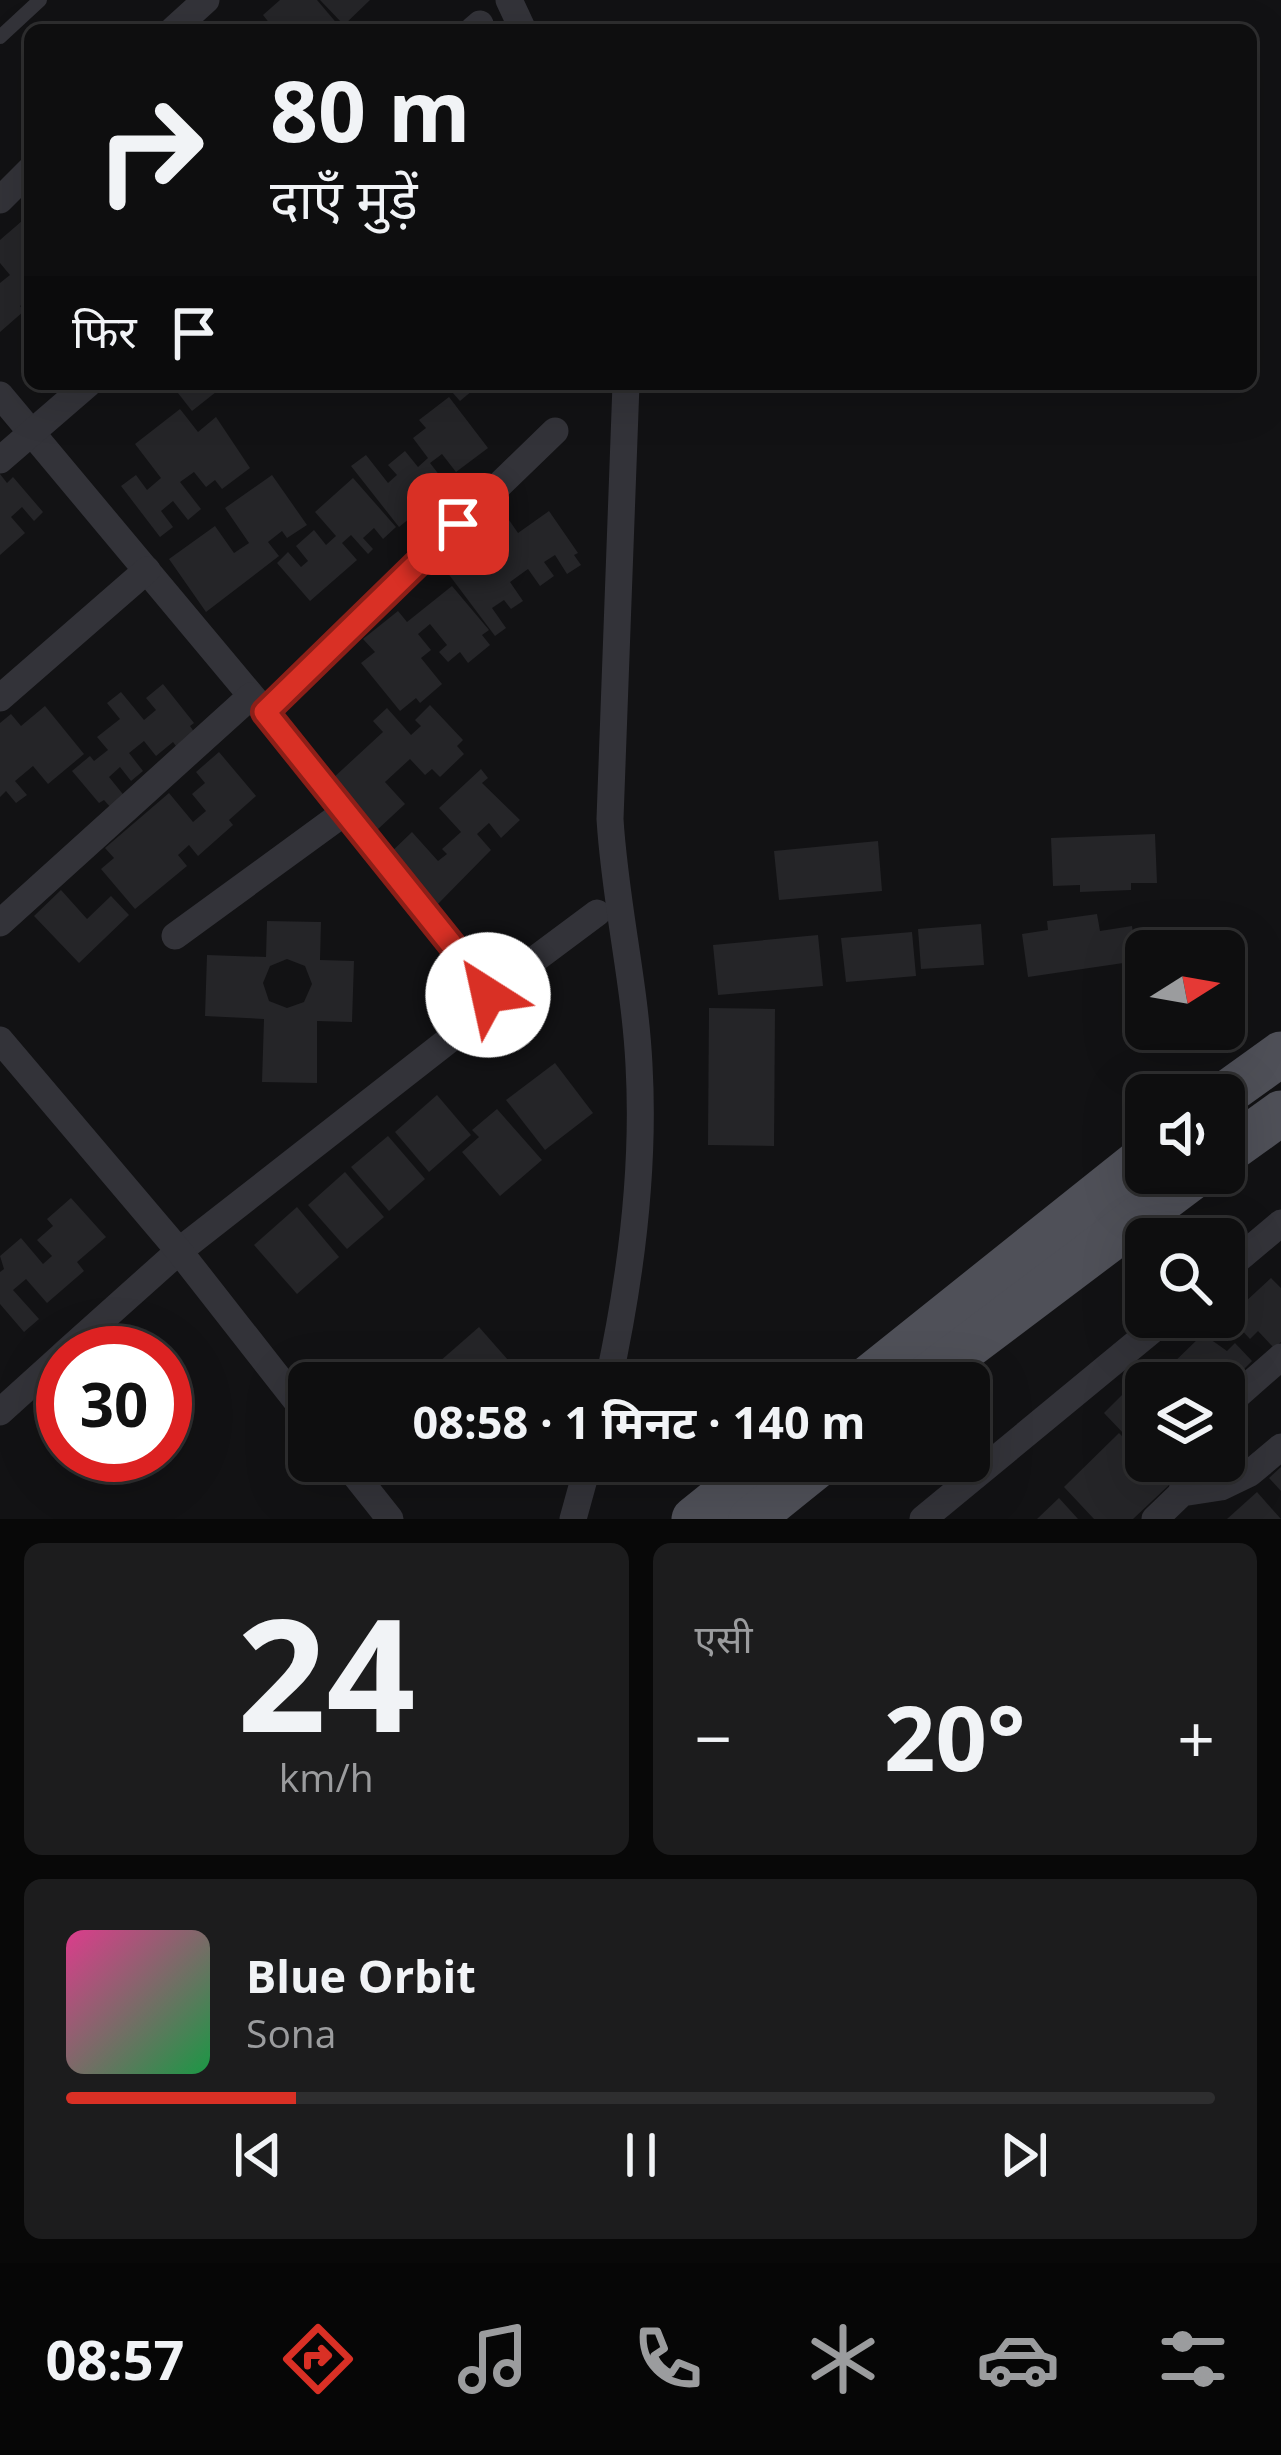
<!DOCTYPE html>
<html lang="hi">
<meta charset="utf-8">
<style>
:root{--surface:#0e0e0f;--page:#1c1c1d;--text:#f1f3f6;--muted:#9b9c9e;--line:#2e2e2f;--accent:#d93025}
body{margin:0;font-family:"Open Sans","Noto Sans Devanagari",sans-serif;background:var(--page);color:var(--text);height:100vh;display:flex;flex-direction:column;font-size:45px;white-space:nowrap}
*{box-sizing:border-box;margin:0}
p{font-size:39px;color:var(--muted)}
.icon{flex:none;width:66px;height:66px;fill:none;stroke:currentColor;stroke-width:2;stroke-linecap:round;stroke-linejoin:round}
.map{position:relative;height:1519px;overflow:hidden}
.drawer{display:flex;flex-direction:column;gap:24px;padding:24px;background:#080808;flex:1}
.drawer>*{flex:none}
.hud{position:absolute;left:24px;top:24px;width:1233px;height:366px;border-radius:18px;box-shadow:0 12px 48px #0002,0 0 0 3px var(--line);background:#0e0e0f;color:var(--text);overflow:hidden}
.needle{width:78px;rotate:79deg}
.tools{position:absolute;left:1125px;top:930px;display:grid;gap:24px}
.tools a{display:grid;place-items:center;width:120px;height:120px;border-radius:18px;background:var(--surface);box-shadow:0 12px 48px #0002,0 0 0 3px var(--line);font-size:60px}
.speed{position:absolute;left:36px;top:1326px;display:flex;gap:24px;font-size:60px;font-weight:700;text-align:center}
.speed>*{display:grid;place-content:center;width:156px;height:156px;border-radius:50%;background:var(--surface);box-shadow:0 12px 48px #0002,0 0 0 3px var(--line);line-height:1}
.speed .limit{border:18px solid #d22;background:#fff;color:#111}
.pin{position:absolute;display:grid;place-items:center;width:102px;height:102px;color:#fff;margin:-51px;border-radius:24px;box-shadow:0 6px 18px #0006}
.me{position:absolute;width:132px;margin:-66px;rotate:325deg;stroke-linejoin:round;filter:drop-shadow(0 0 9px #0008)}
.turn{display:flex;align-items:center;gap:42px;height:252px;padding:0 48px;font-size:54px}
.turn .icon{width:156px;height:156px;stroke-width:2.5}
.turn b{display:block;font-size:84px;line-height:102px}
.then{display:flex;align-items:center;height:114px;padding:0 48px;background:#0003;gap:24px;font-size:45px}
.big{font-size:90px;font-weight:700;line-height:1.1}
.drawer .card{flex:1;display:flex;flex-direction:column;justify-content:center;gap:18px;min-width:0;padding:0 42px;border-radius:18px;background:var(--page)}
.drawer .dial{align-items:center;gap:0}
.dial b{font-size:156px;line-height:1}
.song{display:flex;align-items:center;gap:36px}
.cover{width:144px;height:144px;border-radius:18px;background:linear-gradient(135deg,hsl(330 70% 55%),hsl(140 70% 35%))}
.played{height:12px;border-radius:6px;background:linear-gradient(90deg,var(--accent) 20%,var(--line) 20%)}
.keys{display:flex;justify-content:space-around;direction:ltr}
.heat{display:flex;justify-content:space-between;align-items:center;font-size:66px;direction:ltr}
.drawer .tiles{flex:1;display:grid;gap:24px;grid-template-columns:1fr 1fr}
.card:last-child{grid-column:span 2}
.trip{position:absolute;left:288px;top:1362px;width:702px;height:120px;border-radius:18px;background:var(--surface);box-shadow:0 12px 48px #0002,0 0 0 3px var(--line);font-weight:700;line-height:120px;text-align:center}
.tabs{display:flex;height:192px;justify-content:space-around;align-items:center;background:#060606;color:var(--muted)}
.tabs .icon{width:84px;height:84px}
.tabs .selected{color:var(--accent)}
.tabs b{font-size:54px;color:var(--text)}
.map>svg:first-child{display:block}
</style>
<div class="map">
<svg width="1281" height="1519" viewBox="0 0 1281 1519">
<rect width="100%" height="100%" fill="#121214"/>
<g fill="#252528" fill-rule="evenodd">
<polygon points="280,0 317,0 339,26 334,30 275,30 263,15"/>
<polygon points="320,0 370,0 344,25"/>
<polygon points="30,214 30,297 20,306 24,311 0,332 0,283 10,275 0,263 0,240"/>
<polygon points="171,384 226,384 192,411"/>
<polygon points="445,384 480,384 460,401"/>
<polygon points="449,397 488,448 456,472 442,454 430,463 447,485 422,505 419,500 410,507 415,514 399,527 351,466 366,455 388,483 397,475 388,465 405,451 418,467 428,458 413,438 426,428 419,420"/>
<polygon points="180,409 198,432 216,417 250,468 222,489 215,480 206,487 194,472 180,482 201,509 188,520 173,501 161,511 173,527 160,537 121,486 136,475 147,490 161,478 135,444"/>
<polygon points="0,474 7,483 13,477 43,512 34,521 22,507 11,517 25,533 0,555"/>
<polygon points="272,475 307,525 287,538 282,531 268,542 279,556 206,612 169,559 215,526 234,553 249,543 225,508"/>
<polygon points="353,478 396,527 383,539 374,528 363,538 373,549 368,554 351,535 342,543 357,560 310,601 277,563 288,552 301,567 308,561 296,546 314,530 326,545 336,536 315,512"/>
<polygon points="549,511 578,553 574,555 581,565 567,574 555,555 544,562 554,576 540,586 528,569 510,582 523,601 511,609 504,600 492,608 506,628 495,636 447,572 492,540 497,548 509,540 500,526 509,520 518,533"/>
<polygon points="452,586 489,630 482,635 490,645 468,663 460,652 448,662 439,652 447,645 430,624 418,634 431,650 421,658 442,684 420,703 416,698 400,711 361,663 375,652 363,639 398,611 407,622"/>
<polygon points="163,684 194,723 190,726 197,736 179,750 173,742 156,756 144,741 129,753 143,771 131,781 120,767 109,777 126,798 112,809 104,800 99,803 72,771 90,756 94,761 108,750 97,737 120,719 107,703 121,692 144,720 156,710 146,698"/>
<polygon points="430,705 463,740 457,746 464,754 440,777 432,769 425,775 410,759 385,782 405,804 377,830 331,780 383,732 373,721 387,708 411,735 421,726 415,720"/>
<polygon points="45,706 84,754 48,784 33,766 15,781 27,795 16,803 6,791 0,797 0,723 11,714 21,726"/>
<polygon points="219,752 256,796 229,820 233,825 198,856 189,845 178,855 187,866 135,909 101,869 114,858 105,848 169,793 193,822 206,811 192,794 205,783 196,772"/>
<polygon points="481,769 488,778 482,783 520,820 501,838 489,823 477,834 491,850 434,908 387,856 412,832 438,861 447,854 442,849 461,832 439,808"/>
<polygon points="1155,834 1157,883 1131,883 1131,890 1080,892 1080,885 1053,886 1051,838"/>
<polygon points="878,841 882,891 779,900 774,851"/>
<polygon points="61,890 87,919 111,896 129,915 79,963 34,916"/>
<polygon points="1097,914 1100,931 1132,926 1137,961 1028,977 1022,934 1048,930 1047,921"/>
<path d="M267 921 321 922 320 960 354 961 352 1022 317 1021V1083L262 1082 264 1019 205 1016 207 955 266 957ZM287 959 305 966 312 984 304 1002 287 1008 269 1001 263 983 270 966Z"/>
<polygon points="981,924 984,965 921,969 918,929"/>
<polygon points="912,932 916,976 846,982 841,938"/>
<polygon points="818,935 823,986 718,995 713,945"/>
<polygon points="709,1008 775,1009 774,1146 708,1145"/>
<polygon points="555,1063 593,1113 545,1150 506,1100"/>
<polygon points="437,1095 471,1135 429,1172 395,1132"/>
<polygon points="497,1109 542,1160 500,1196 462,1152 479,1137 472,1130"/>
<polygon points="388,1136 425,1179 389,1211 351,1167"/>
<polygon points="345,1172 384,1217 347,1249 308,1205"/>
<polygon points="71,1198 106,1237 77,1262 84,1271 47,1303 26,1279 13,1290 39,1319 24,1332 0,1304 0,1272 4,1269 0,1256 21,1238 43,1264 52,1256 37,1240 53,1226 47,1219"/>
<polygon points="297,1207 339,1257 297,1294 254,1245"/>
<polygon points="1271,1278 1281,1288 1281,1342 1274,1348 1258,1331 1250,1339 1233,1321 1247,1307 1244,1303"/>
<polygon points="479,1327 515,1368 498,1383 415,1383"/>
<polygon points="1203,1334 1227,1351 1235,1343 1252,1361 1238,1375 1246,1383 1224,1389 1224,1383 1173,1383 1163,1373"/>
<polygon points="1149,1368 1163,1383 1146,1383 1146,1457 1104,1413"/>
<polygon points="1119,1433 1169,1485 1133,1519 1094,1519 1064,1487"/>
<polygon points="1281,1467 1281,1491 1269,1478"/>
<polygon points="1257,1492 1281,1519 1227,1519"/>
<polygon points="1059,1498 1078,1519 1037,1519"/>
</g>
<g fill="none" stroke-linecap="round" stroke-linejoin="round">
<polyline stroke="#333339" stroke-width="14" points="0,37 40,0"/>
<g stroke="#333339" stroke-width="27">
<polyline points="509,0 523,30"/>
<polyline points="173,30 206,0"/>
<polyline points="473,30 480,24"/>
<polyline points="0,200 30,170"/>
<polyline points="0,395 265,712 484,985 487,995 482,1014 179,1251 65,1353"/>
<polyline points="0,460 88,384"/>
<polyline points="0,698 147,570"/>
<polyline points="265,712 555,431"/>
<polyline points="0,923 251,696"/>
<polyline points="175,936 345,812"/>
<polyline points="487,995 597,913"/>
<polyline points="0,1040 179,1251 309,1417"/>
<polyline points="1224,1271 1281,1223"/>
<path d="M608 1383C631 1278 645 1172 639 1065 635 983 615 902 610 819L626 384"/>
<polyline points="1224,1407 1281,1357"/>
<polyline points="0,1412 63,1355"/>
<polyline points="344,1461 390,1519"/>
<polyline points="1182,1493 1186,1461"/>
<polyline points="573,1519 589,1461"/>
<polyline points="923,1519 1168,1317"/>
<polyline points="1155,1519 1182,1493 1221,1487 1250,1473 1281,1447"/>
</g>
<g stroke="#4f5058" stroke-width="45">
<polyline points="1224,1095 1281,1054"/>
<polyline points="1224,1154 1281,1113"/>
<polyline points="862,1383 1146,1156"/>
<polyline points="919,1383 1198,1173"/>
<polyline points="694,1519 766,1461"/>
<polyline points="751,1519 823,1461"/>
</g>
</g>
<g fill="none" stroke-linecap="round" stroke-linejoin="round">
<g stroke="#8d1f18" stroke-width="30">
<polyline id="route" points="458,524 265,712 484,985 488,995"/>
</g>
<use href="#route" stroke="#d93025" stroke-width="21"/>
</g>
</svg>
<div class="tools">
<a><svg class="needle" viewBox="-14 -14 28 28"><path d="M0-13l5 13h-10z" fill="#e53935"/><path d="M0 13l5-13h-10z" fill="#9b9c9e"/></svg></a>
<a><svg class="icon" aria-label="sound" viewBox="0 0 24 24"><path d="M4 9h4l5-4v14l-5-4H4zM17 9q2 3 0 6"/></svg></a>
<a><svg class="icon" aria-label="search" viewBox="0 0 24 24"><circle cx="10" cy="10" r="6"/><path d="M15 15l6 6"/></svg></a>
<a><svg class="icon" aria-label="layers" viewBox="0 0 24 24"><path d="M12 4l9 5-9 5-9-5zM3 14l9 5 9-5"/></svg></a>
</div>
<div class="speed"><div class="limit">30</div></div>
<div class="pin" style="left:458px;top:524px;background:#d93025"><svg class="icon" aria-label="arrive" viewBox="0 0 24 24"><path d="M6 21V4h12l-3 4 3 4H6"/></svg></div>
<svg class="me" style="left:488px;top:995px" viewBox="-20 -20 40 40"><circle r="19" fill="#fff"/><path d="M0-13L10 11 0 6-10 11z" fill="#d93025"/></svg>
<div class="trip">08:58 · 1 मिनट · 140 m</div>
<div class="hud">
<div class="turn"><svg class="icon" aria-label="right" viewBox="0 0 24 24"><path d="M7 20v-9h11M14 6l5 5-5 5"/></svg><div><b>80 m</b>दाएँ मुड़ें</div></div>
<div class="then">फिर<svg class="icon" aria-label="arrive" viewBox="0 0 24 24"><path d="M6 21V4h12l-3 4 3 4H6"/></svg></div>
</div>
</div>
<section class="drawer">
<div class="tiles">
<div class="card dial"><b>24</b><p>km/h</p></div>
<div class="card"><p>एसी</p>
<div class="heat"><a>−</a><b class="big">20°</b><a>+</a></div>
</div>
<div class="card">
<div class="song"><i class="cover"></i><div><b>Blue Orbit</b><p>Sona</p></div></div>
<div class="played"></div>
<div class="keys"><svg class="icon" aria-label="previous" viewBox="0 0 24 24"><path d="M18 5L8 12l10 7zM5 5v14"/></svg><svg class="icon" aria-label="pause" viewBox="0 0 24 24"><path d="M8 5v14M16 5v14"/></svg><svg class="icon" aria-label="next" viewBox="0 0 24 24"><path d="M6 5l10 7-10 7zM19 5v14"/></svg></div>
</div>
</div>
</section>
<nav class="tabs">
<b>08:57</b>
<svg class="icon selected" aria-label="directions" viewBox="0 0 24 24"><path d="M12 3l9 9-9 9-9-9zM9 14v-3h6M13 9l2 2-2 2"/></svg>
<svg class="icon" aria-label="music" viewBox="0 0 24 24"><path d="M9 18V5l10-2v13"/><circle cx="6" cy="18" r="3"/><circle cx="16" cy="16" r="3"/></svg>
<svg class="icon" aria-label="phone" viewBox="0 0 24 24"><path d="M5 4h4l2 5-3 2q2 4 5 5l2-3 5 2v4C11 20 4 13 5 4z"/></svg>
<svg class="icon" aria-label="climate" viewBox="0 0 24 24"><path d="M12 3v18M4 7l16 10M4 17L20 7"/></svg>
<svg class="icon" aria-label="car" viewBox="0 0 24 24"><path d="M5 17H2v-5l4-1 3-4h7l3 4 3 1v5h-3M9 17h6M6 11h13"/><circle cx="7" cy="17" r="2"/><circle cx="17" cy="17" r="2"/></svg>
<svg class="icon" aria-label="filters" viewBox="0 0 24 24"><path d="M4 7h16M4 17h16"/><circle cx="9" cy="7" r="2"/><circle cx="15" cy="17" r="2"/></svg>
</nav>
